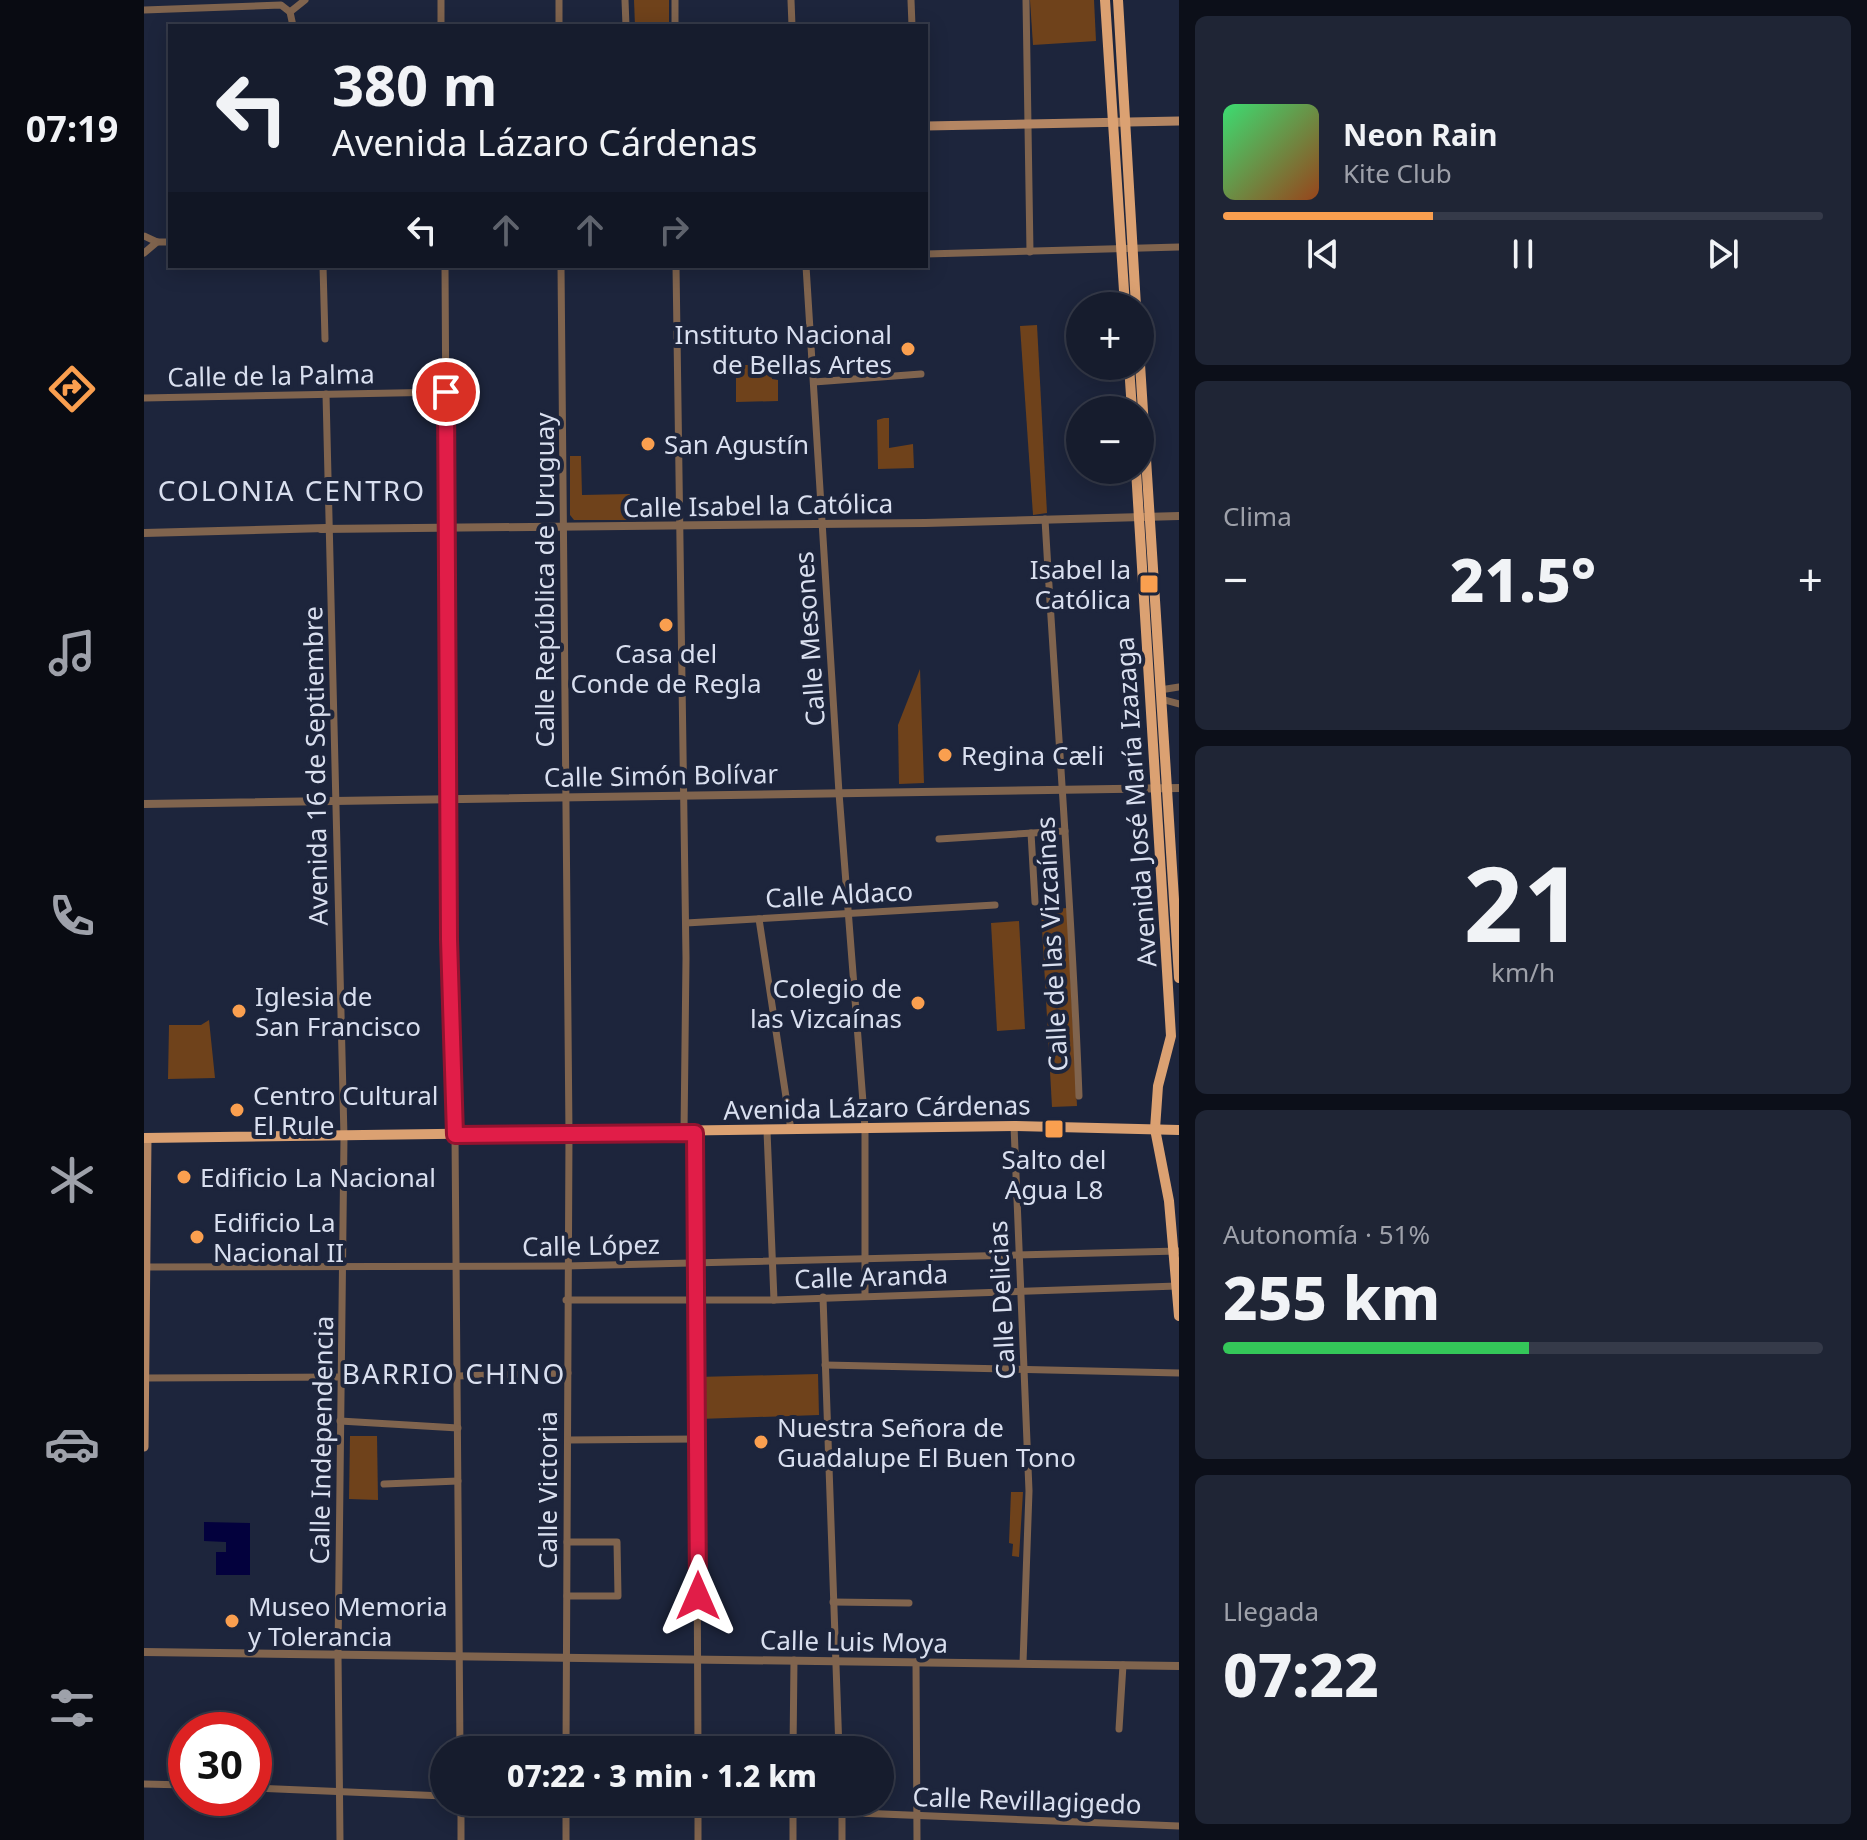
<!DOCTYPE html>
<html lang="es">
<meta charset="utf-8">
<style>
:root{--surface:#161c2d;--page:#1f2535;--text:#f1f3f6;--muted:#9ea1aa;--line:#353a49;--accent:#fa9f4f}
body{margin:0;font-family:"Noto Sans",sans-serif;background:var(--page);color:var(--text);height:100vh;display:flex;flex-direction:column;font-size:30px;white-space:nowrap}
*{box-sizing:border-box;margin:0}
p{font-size:26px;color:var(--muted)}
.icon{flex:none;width:44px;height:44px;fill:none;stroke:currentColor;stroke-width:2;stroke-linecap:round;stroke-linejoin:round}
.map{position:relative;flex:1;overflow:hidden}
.details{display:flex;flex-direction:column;gap:16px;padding:16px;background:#0c0f19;width:688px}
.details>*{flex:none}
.guide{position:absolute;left:24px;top:24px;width:760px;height:244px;border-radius:0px;box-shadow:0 4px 20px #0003,0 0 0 2px var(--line);background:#161c2d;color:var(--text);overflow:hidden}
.buttons{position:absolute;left:922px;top:292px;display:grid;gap:16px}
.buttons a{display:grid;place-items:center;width:88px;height:88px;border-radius:50%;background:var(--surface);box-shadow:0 4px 20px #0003,0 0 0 2px var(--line);font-size:40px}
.speed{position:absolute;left:24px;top:1712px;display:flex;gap:16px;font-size:40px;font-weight:700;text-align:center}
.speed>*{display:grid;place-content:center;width:104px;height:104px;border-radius:50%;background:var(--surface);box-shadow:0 4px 20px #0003,0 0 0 2px var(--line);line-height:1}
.speed .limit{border:12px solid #d22;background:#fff;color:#111}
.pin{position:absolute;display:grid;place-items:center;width:68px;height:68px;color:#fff;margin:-34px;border:4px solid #fff;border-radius:50%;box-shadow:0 2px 8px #0007}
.me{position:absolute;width:88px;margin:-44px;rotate:0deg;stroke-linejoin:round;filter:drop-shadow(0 0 6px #0008)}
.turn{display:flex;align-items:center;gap:28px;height:168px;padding:0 32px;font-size:36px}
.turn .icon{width:104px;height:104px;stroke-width:2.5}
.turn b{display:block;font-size:56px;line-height:68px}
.lanes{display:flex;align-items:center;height:76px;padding:0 32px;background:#0003;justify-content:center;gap:40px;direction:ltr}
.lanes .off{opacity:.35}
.big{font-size:60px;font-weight:800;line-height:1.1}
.details .widget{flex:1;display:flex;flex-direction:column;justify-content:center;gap:12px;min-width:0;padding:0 28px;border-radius:12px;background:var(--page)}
.details .dial{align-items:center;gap:0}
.dial b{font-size:104px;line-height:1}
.song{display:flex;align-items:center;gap:24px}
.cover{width:96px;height:96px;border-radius:12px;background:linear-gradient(135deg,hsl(140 70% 55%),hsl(20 70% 35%))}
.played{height:8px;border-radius:4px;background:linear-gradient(90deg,var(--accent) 35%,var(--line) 35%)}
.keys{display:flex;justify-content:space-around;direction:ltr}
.heat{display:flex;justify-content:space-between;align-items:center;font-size:44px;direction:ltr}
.charge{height:12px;border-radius:6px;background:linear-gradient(90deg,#34c759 51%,var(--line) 0)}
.trip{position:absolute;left:286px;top:1736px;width:464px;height:80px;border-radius:40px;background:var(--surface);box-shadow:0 4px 20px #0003,0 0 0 2px var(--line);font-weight:800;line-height:80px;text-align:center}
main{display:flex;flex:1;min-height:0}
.menu{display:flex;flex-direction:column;width:144px;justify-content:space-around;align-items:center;background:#090b12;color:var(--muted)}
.menu .icon{width:56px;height:56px}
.menu .selected{color:var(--accent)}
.menu b{font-size:36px;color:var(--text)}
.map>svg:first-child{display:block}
</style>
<main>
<nav class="menu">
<b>07:19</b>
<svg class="icon selected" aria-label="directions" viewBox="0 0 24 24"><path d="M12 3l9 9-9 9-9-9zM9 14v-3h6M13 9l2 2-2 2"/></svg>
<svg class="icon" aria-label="music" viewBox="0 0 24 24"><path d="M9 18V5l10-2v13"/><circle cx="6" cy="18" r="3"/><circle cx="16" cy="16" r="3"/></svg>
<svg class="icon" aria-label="phone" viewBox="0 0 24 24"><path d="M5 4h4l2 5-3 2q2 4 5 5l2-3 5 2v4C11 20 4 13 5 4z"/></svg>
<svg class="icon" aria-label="climate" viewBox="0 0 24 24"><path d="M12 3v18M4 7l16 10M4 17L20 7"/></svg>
<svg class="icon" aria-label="car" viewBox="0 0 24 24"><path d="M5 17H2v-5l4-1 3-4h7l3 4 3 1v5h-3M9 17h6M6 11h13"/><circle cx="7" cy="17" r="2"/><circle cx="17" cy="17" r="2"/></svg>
<svg class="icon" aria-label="filters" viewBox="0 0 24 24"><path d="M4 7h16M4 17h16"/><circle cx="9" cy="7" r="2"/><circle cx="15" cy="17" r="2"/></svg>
</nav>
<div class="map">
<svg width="1035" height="1840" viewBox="0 0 1035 1840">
<rect width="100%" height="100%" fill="#1d253c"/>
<g fill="#6f421b">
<polygon points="490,0 525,0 525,26 491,26"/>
<polygon points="886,0 950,0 952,41 889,45"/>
<polygon points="893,325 903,513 889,515 876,326"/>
<polygon points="627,365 628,379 634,380 634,401 592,402 592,365"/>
<polygon points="740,418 745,418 745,448 769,444 770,468 734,469 733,420"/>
<polygon points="426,456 437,456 438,495 486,494 487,520 430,520 426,515"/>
<polygon points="776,669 780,783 755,784 754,725"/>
<polygon points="923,908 933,1106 908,1107 897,910"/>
<polygon points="875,921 881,1029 853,1031 847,923"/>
<polygon points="65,1020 71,1078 24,1079 25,1025 57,1025"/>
<polygon points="674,1374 675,1415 555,1419 553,1377"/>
<polygon points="206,1436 233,1436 234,1500 205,1499"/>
<polygon points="867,1492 879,1492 875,1557 868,1556 869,1544 865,1543"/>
</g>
<polygon fill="#03013d" points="60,1522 106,1523 106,1575 72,1575 72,1552 82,1552 82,1542 60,1541"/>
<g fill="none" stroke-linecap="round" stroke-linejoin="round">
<g stroke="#80644e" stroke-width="7">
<polyline points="297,0 297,26"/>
<polyline points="415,0 415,26"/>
<polyline points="481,0 482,26"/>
<polyline points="531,0 531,26"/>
<polyline points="647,0 648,26"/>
<polyline points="767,0 768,26"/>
<polyline points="882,0 886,252"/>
<polyline points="0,10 137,5 146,12 149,26"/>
<polyline points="146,12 161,0"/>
<polyline points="0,236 13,242 26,242"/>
<polyline points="0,253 13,242"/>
<polyline points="782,254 1035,247"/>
<polyline points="179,266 181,339"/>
<polyline points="301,266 305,939 311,1135 316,1750"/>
<polyline points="417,266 425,1134 422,1750"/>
<polyline points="532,266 542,958 540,1133"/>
<polyline points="662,266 695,793 721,1128 721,1294"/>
<polyline points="670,382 777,374"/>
<polyline points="182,394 200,1137 194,1654 196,1840"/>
<polyline points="0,398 302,392"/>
<path d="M901 519C912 712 928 903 935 1096"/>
<polyline points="1016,690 1035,687"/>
<polyline points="1017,699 1035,704"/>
<polyline points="887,833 891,902"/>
<polyline points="795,839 921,831"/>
<polyline points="615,919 647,1130"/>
<polyline points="542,923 851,905"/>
<polyline points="870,1126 885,1491 879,1663"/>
<polyline points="623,1131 630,1300"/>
<polyline points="551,1133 554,1750"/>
<polyline points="2,1267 422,1266 1035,1251"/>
<polyline points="679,1297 695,1750"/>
<polyline points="422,1300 630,1300 1033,1286"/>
<polyline points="681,1365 1035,1373"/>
<polyline points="313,1376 424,1373"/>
<polyline points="2,1378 196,1377"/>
<polyline points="196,1421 314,1428"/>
<polyline points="424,1440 553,1439"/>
<polyline points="240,1484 314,1481"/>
<polyline points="423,1596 474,1596 473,1542 423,1542"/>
<polyline points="689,1602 765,1603"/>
<polyline points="772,1662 773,1840"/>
<polyline points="975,1729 979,1665"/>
<polyline points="649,1750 650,1660"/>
<polyline points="0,1784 42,1785"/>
<polyline points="110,1788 300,1796"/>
<polyline points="317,1802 317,1840"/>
<polyline points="442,1802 1035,1826"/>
<polyline points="554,1802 554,1840"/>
<polyline points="698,1802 698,1840"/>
<polyline points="422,1840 422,1802"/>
<polyline points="649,1840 649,1802"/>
</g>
<g stroke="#80644e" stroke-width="8">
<polyline points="177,529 781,523 1035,516"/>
<polyline points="0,533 182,528"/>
<polyline points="0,804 1035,788"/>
<polyline points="0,1652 1035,1666"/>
</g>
<g stroke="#b48663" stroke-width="9">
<polyline points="782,126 1035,121"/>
<polyline points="0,1447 3,1138"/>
</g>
<g stroke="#dba172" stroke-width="10">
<polyline points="961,0 981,306"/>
<polyline points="974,0 992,306"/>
<polyline points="996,364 1035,978"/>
<polyline points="985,366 988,410"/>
<polyline points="992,470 1027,1036 1014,1086 1011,1129 1025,1201 1035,1316"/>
<polyline points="0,1138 870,1126 1035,1130"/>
</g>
</g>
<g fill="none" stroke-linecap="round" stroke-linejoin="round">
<g stroke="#92132f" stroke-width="20">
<polyline id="route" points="302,392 305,939 311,1135 551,1133 554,1596"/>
</g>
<use href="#route" stroke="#e11d48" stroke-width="14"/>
</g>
<g fill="#fa9f4f" stroke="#1d253c" stroke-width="3">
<circle cx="764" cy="349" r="8"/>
<circle cx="504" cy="444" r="8"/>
<rect x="995" y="574" width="20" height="20" rx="4"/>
<circle cx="522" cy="625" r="8"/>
<circle cx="801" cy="755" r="8"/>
<circle cx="774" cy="1003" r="8"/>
<circle cx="95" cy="1011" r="8"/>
<circle cx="93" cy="1110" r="8"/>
<rect x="900" y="1119" width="20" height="20" rx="4"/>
<circle cx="40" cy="1177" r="8"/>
<circle cx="53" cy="1237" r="8"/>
<circle cx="617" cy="1442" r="8"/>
<circle cx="88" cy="1621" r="8"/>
</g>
<g text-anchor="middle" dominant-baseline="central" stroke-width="8" stroke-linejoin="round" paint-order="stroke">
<g font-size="26" fill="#d9dfef" stroke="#1d253c" text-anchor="start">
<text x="748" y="334" text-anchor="end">Instituto Nacional<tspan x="748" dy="30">de Bellas Artes</tspan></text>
<text x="520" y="444">San Agustín</text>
<text x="987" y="569" text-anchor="end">Isabel la<tspan x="987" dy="30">Católica</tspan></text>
<text x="522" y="653" text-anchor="middle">Casa del<tspan x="522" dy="30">Conde de Regla</tspan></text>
<text x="817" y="755">Regina Cæli</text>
<text x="758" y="988" text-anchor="end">Colegio de<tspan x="758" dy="30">las Vizcaínas</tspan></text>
<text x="111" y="996">Iglesia de<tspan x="111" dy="30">San Francisco</tspan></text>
<text x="109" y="1095">Centro Cultural<tspan x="109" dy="30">El Rule</tspan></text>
<text x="910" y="1159" text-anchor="middle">Salto del<tspan x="910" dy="30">Agua L8</tspan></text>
<text x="56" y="1177">Edificio La Nacional</text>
<text x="69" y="1222">Edificio La<tspan x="69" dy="30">Nacional II</tspan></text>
<text x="633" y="1427">Nuestra Señora de<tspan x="633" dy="30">Guadalupe El Buen Tono</tspan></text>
<text x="104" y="1606">Museo Memoria<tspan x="104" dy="30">y Tolerancia</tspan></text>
</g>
<g font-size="26" fill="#d9dfef" stroke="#1d253c">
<text transform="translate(127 375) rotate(-1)">Calle de la Palma</text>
<text transform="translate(614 505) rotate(-1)">Calle Isabel la Católica</text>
<text transform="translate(400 580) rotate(-90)">Calle República de Uruguay</text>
<text transform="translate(665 639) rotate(-94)">Calle Mesones</text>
<text transform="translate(171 766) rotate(-91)">Avenida 16 de Septiembre</text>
<text transform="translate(517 775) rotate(-1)">Calle Simón Bolívar</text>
<text transform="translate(991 802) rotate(-94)">Avenida José María Izazaga</text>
<text transform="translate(695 894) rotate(-3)">Calle Aldaco</text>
<text transform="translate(907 944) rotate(-93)">Calle de las Vizcaínas</text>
<text transform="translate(733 1107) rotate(-1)">Avenida Lázaro Cárdenas</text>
<text transform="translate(447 1245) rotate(-1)">Calle López</text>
<text transform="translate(727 1276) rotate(-2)">Calle Aranda</text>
<text transform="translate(857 1300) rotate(-93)">Calle Delicias</text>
<text transform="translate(177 1440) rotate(-89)">Calle Independencia</text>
<text transform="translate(403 1490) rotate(-90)">Calle Victoria</text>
<text transform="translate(710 1641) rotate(1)">Calle Luis Moya</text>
<text transform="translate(883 1800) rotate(2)">Calle Revillagigedo</text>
</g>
<g font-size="28" letter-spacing="2" fill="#d9dfef" stroke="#1d253c">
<text x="148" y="490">COLONIA CENTRO</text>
<text x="310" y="1373">BARRIO CHINO</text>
</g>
</g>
</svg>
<div class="buttons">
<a>+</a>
<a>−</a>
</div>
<div class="speed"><div class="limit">30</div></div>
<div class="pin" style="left:302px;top:392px;background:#d93025"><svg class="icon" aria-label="arrive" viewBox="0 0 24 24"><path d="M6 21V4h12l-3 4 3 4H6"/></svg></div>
<svg class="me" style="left:554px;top:1596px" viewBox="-20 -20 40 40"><path d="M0-17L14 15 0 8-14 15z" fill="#e11d48" stroke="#fff" stroke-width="4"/></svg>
<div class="trip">07:22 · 3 min · 1.2 km</div>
<div class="guide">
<div class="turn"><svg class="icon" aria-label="left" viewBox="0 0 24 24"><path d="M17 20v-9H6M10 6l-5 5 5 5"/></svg><div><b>380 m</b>Avenida Lázaro Cárdenas</div></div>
<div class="lanes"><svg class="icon" aria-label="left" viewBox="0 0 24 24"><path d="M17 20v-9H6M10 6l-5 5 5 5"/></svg><svg class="icon off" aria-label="ahead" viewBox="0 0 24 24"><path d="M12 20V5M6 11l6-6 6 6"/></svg><svg class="icon off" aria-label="ahead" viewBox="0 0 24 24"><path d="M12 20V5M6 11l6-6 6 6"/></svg><svg class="icon off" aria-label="right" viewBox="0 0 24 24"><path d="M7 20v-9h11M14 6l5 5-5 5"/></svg></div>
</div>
</div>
<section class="details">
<div class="widget">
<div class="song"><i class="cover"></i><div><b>Neon Rain</b><p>Kite Club</p></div></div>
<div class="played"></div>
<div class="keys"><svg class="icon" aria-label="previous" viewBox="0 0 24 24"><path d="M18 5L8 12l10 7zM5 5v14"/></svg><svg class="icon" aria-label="pause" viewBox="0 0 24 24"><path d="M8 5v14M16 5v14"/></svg><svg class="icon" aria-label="next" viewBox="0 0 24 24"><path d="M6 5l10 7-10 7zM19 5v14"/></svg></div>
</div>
<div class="widget"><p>Clima</p>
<div class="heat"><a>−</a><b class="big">21.5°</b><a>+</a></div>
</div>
<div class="widget dial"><b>21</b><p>km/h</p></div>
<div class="widget"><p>Autonomía · 51%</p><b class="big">255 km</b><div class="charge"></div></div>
<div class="widget"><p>Llegada</p><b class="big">07:22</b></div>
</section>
</main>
